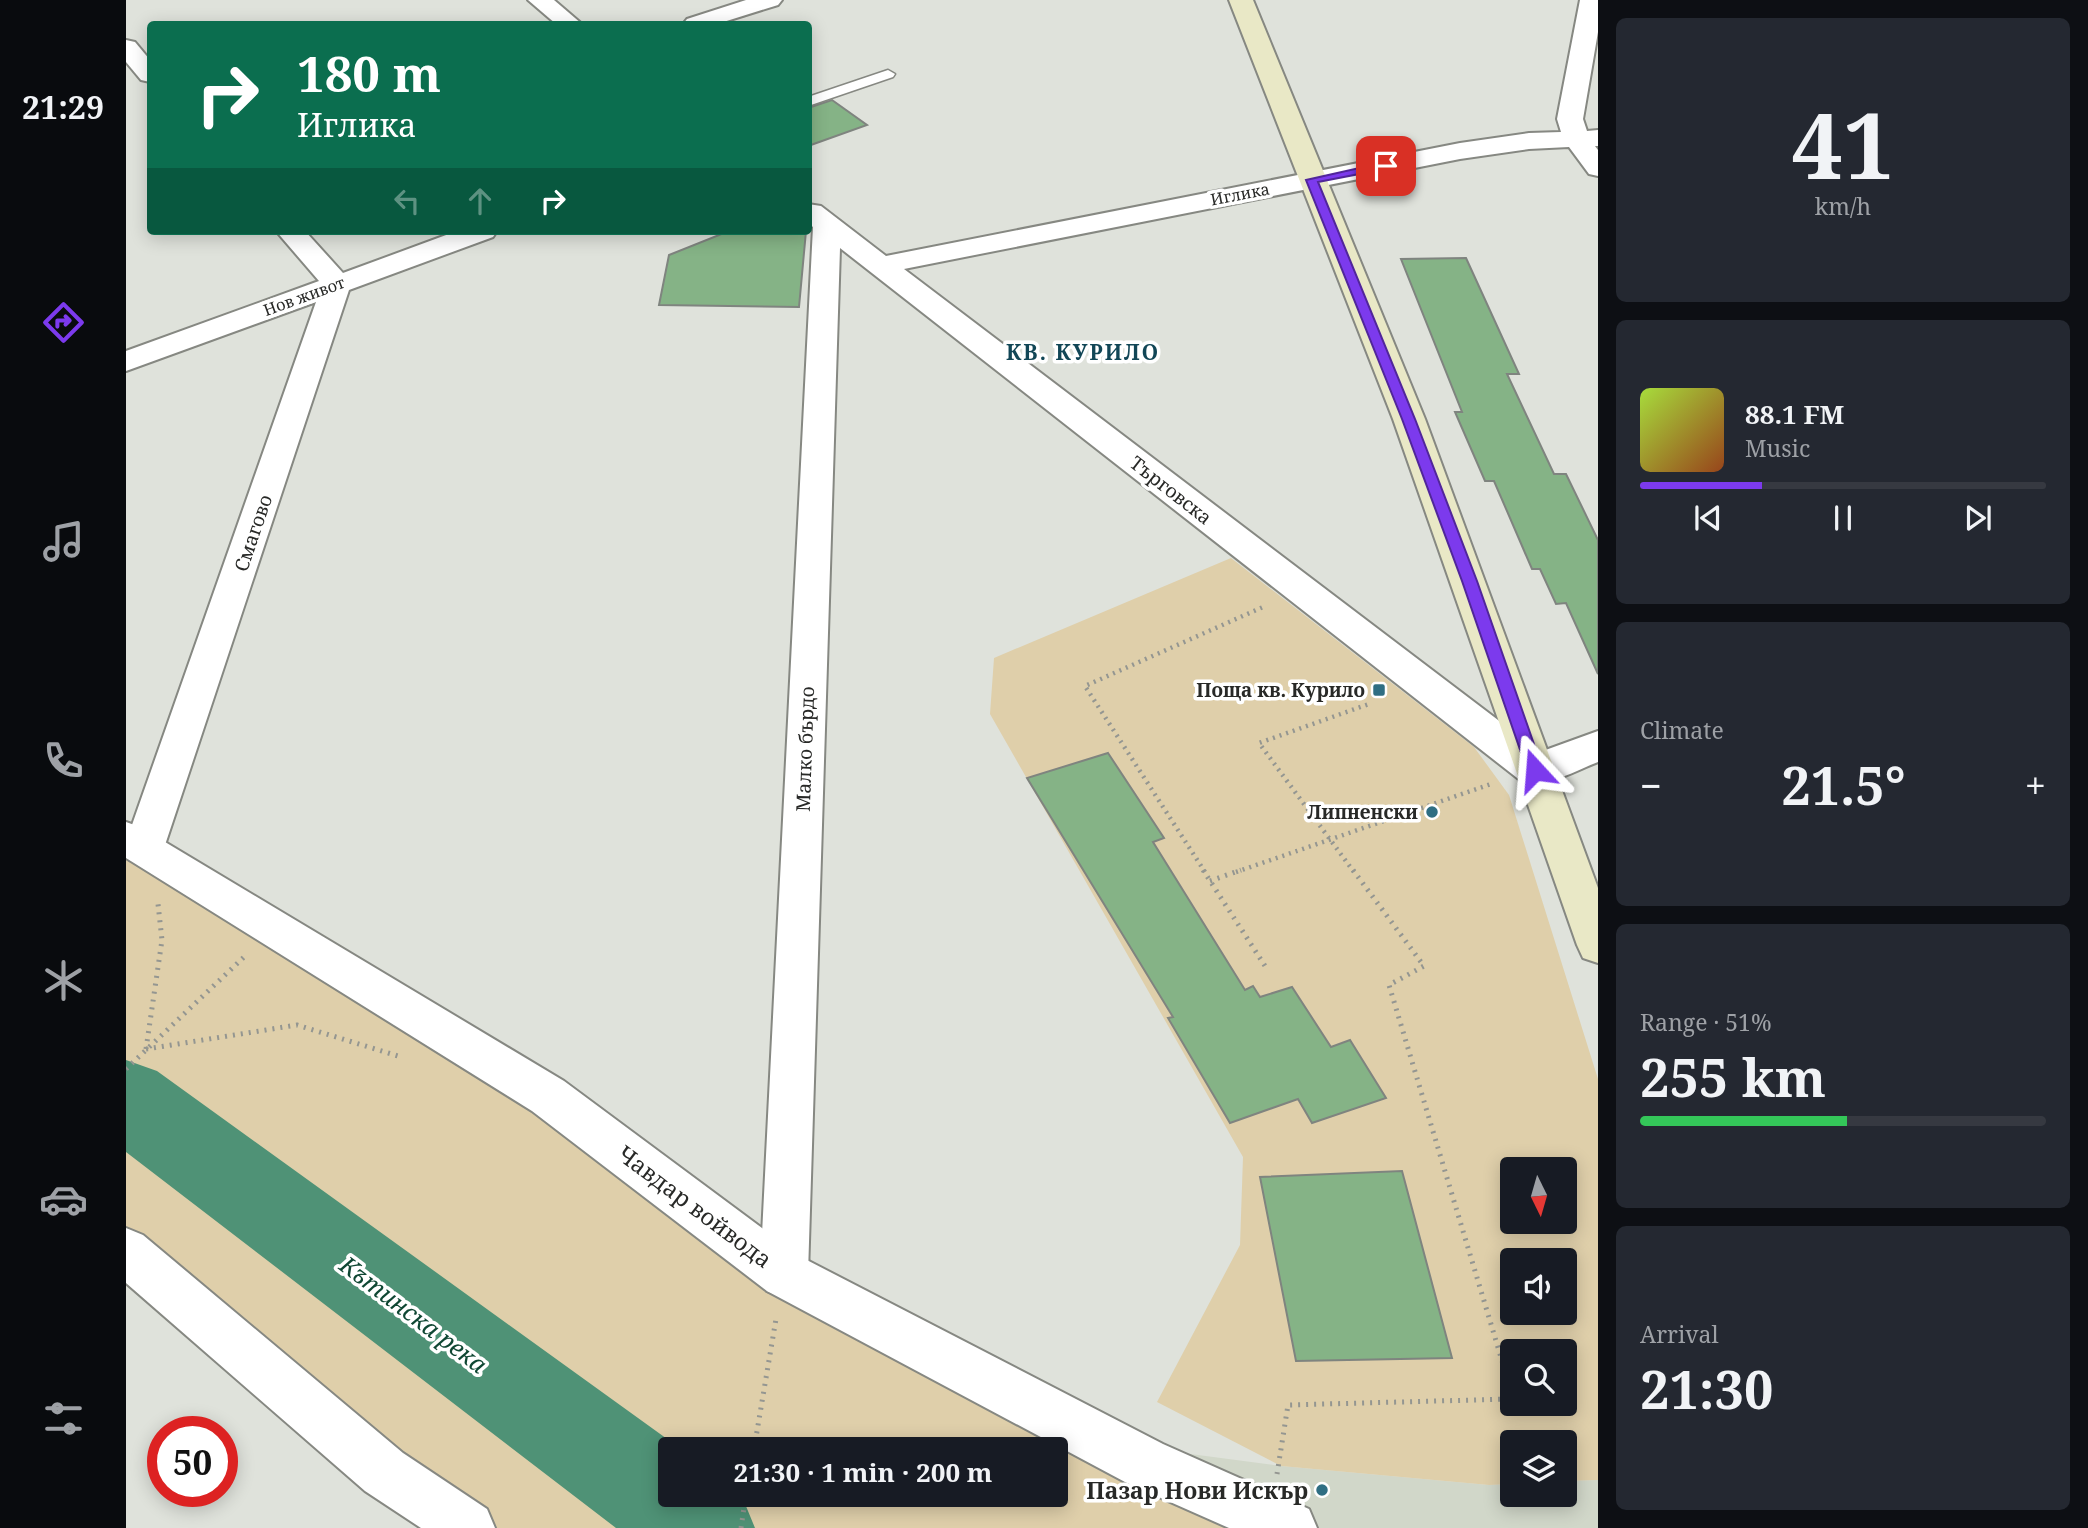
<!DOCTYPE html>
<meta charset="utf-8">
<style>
:root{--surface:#171b24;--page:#242831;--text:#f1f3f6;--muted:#9ea1a6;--line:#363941;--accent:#7c3aed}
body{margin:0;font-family:"Noto Serif",serif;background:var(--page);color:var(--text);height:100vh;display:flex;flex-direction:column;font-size:26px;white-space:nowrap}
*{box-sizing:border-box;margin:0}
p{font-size:23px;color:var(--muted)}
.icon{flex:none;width:38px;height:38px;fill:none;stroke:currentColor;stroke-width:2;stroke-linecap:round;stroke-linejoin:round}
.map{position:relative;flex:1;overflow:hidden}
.panel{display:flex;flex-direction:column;gap:18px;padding:18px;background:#0d0f14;width:490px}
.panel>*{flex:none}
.banner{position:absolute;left:21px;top:21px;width:665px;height:214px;border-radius:7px;box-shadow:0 4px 18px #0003;background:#0b6e4f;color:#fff;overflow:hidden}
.needle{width:46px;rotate:175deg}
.buttons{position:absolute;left:1374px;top:1157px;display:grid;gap:14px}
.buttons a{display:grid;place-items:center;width:77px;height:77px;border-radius:7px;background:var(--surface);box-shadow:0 4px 18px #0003;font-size:35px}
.speed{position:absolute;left:21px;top:1416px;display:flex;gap:14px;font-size:35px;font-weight:700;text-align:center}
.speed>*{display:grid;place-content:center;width:91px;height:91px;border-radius:50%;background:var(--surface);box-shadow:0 4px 18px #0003;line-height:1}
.speed .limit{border:10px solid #d22;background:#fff;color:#111}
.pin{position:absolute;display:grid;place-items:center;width:60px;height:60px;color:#fff;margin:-30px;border-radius:14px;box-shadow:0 4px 10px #0006}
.me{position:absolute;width:77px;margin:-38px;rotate:341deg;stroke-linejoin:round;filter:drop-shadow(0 0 5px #0008)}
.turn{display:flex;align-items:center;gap:24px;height:147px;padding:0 35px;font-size:32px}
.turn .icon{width:91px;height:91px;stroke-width:2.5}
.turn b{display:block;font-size:49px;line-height:60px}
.lanes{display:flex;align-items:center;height:66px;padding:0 35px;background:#0003;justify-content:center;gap:35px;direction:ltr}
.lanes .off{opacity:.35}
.big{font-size:52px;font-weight:700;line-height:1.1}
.panel .widget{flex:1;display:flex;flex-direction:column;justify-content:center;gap:10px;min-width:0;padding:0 24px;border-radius:10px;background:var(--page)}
.panel .dial{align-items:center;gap:0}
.dial b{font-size:91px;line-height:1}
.song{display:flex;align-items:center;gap:21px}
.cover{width:84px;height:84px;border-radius:10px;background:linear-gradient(135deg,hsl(80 70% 55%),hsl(20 70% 35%))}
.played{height:7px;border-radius:4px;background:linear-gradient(90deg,var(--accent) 30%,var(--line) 30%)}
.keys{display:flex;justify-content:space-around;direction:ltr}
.heat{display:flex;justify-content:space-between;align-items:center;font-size:38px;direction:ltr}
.charge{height:10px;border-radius:5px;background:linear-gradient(90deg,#34c759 51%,var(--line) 0)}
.trip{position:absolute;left:532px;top:1437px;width:410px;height:70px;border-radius:7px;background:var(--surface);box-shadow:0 4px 18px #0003;font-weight:700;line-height:70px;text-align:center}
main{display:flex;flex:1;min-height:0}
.menu{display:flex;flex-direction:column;width:126px;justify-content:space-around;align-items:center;background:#090b0e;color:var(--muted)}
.menu .icon{width:49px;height:49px}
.menu .on{color:var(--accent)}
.menu b{font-size:32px;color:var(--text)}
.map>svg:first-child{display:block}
</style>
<main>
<nav class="menu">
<b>21:29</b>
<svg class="icon on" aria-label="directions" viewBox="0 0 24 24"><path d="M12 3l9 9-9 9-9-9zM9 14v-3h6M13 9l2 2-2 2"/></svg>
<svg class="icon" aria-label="music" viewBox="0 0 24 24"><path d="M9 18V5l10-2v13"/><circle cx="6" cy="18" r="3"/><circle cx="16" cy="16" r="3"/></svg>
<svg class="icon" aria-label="phone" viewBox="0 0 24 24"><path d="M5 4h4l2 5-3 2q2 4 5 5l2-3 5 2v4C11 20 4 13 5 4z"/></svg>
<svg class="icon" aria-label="climate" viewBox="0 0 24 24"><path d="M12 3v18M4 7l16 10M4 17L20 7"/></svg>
<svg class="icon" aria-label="car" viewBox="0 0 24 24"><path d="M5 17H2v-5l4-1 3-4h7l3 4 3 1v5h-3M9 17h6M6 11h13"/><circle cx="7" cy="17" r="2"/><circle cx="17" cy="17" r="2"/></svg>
<svg class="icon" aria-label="filters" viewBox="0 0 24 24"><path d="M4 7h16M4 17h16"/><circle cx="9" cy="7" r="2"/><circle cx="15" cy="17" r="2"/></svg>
</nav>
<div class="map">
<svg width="1472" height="1528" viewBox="0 0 1472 1528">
<rect width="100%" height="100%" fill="#dfe2db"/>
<polygon fill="#d1d7c9" points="981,1443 1155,1466 1363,1485 1386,1484 1386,1494 1438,1494 1439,1481 1472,1480 1472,1528 1025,1528"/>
<g fill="#dfcfaa" fill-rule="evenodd">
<path d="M1105 558 1348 747 1383 795 1472 1079V1480L1439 1481 1438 1442H1386V1484L1363 1485 1155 1466 1031 1402 1114 1245 1117 1157 864 714 868 658ZM1386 1169H1438V1222H1386ZM1386 1260H1438V1312H1386ZM1386 1351H1438V1404H1386Z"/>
<path d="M0 838 658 1274 1164 1528H342L0 1252ZM544 1449H929V1494H544Z"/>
</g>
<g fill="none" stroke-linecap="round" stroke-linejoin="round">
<polygon fill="#4f9276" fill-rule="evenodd" points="0,1060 31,1071 555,1449 544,1449 544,1494 615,1494 629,1528 490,1528 0,1152"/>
</g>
<g fill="#85b386" stroke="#7f847f" stroke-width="2">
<polygon points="706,100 741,125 682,146 682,108"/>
<polygon points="603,231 680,231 673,307 533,305 543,255"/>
<polygon points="1340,258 1393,374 1381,374 1428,474 1440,474 1472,540 1472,674 1440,603 1430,604 1414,569 1406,569 1368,481 1359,481 1329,412 1336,412 1275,259"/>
<polygon points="982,753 1038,838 1027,842 1119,990 1127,986 1134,997 1166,987 1205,1047 1224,1040 1260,1098 1186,1123 1172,1099 1104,1123 1042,1018 1047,1017 901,778"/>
<polygon points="1276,1171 1326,1358 1170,1361 1134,1177"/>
</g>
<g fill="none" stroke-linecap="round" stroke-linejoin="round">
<g stroke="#868882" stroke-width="3">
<polygon id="service" points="762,70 769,74 767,77 682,106 682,97"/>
</g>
<g stroke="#868882" stroke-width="4">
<g id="minor">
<polygon points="402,0 428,0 456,24 430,24"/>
<polygon points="620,0 656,0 652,5 591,24 557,24 561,19"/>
<path d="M1454 0H1472V32L1457 119 1461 131 1472 130V146H1469L1472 150V176L1463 174 1443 147 1403 149 1334 159 778 269 1414 752 1472 731V762C1448 771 1420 789 1395 781L714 248 682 1274 675 1291 658 1298 641 1291 634 1274 687 227 682 223V204L695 206 760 256 1334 143 1403 133 1435 132 1431 119Z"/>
<polygon points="0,40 9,42 24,60 24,82 15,80 0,62"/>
<polygon points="150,231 179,231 217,273 331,231 371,231 367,237 223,290 38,848 32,860 18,864 4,860 0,852 0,842 190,302 0,371 0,351 193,281"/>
<polygon points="0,1228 17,1235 277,1453 361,1509 369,1528 295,1528 239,1491 0,1283"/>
</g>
</g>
<g stroke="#868882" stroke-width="4">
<polygon id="tertiary" points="0,822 14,827 438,1081 675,1257 1037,1444 1183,1509 1191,1528 1103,1528 999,1482 641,1291 406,1111 0,858"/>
</g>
<g stroke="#868882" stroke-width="4">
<polygon id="secondary" points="1103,0 1127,0 1299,419 1472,888 1472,963 1457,958 1451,945 1267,419"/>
</g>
<g stroke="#949691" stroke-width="4.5" stroke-dasharray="2 5" stroke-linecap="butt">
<polyline points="1079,872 959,686 1137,607"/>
<polyline points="1110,872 1365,784"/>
<polyline points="1228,872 1133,743 1243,704"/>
</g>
<g stroke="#949691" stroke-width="5" stroke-dasharray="2 6" stroke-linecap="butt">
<polyline points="1077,870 1141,969"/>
<polyline points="1227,870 1298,966 1263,985 1386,1394"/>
<polyline points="1084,881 1115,870"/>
<polyline points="20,1049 171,1025 272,1056"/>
<polyline points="20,1049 36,940 32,904"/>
<polyline points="0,1069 119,956"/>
<polyline points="628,1449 650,1319"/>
<polyline points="1151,1474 1162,1405 1386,1399"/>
<polyline points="615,1528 620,1494"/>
</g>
<use href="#service" fill="#fff" fill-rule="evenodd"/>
<use href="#minor" fill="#fff" fill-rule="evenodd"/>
<use href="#tertiary" fill="#fff" fill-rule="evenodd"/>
<use href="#secondary" fill="#e9e8c6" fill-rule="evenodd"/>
</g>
<polygon fill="#7c3aed" stroke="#51269a" stroke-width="2" points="1260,162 1265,166 1264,168 1192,182 1289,419 1351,581 1417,770 1409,776 1401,770 1336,581 1276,419 1180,180"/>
<g fill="#2f6e83" stroke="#fff" stroke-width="2.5">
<rect x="1246" y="683" width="14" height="14" rx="3.5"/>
<circle cx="1306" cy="812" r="7"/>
<circle cx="1196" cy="1490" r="7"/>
</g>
<g text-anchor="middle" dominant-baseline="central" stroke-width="7" stroke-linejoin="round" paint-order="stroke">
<g font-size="16" fill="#282927" stroke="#fff">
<text transform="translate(1114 194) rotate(-11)">Иглика</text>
<text transform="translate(178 296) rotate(-20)">Нов живот</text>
</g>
<g font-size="19" fill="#282927" stroke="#fff">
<text transform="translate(1045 490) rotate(38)">Търговска</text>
<text transform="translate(127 533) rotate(-71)">Смагово</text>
<text transform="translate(679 749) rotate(-88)">Малко бърдо</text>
</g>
<g font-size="19" font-weight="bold" fill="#282927" stroke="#fff" text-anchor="end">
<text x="1239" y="690">Поща кв. Курило</text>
<text x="1292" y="812">Липненски</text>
</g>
<g font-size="21" font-weight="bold" letter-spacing="2" fill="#114656" stroke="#fff">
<text x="957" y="352">КВ. КУРИЛО</text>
</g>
<g font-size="23" fill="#282927" stroke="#fff">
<text transform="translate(569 1206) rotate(37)">Чавдар войвода</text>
</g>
<g font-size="23" font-weight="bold" fill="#282927" stroke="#fff" text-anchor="end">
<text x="1182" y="1490">Пазар Нови Искър</text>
</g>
<g font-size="24" font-style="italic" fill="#0f4733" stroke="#fff">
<text transform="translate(288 1314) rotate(37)">Кътинска река</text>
</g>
</g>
</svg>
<div class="buttons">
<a><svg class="needle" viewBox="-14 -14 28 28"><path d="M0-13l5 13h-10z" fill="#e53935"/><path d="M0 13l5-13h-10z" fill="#9ea1a6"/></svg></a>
<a><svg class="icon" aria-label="sound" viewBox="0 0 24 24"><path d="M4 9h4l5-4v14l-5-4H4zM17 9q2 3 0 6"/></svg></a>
<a><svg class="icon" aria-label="search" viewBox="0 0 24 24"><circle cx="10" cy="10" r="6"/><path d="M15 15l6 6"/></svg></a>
<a><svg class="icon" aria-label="layers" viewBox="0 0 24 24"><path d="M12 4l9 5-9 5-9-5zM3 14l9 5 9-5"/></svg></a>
</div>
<div class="speed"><div class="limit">50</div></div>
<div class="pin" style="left:1260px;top:166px;background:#d93025"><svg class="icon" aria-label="arrive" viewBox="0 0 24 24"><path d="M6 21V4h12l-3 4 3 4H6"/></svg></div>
<svg class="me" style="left:1409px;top:770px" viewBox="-20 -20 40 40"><path d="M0-17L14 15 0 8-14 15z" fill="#7c3aed" stroke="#fff" stroke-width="4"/></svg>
<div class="trip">21:30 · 1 min · 200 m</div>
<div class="banner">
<div class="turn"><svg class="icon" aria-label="right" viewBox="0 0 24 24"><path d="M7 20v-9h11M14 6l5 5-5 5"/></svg><div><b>180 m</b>Иглика</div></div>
<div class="lanes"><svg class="icon off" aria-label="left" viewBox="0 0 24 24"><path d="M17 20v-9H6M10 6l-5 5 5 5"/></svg><svg class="icon off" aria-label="ahead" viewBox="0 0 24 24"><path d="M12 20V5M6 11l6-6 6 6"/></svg><svg class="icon" aria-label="right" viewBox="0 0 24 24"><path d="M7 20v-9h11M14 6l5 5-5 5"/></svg></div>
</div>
</div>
<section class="panel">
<div class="widget dial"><b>41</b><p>km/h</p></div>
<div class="widget">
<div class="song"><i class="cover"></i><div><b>88.1 FM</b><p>Music</p></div></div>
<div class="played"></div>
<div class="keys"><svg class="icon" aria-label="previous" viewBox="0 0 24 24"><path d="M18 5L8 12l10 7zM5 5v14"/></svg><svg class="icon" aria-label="pause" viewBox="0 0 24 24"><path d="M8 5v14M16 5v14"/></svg><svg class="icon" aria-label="next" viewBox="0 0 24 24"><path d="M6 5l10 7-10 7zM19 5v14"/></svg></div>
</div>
<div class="widget"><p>Climate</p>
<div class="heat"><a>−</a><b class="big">21.5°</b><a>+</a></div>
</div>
<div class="widget"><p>Range · 51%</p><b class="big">255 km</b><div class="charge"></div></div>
<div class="widget"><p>Arrival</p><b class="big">21:30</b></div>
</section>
</main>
